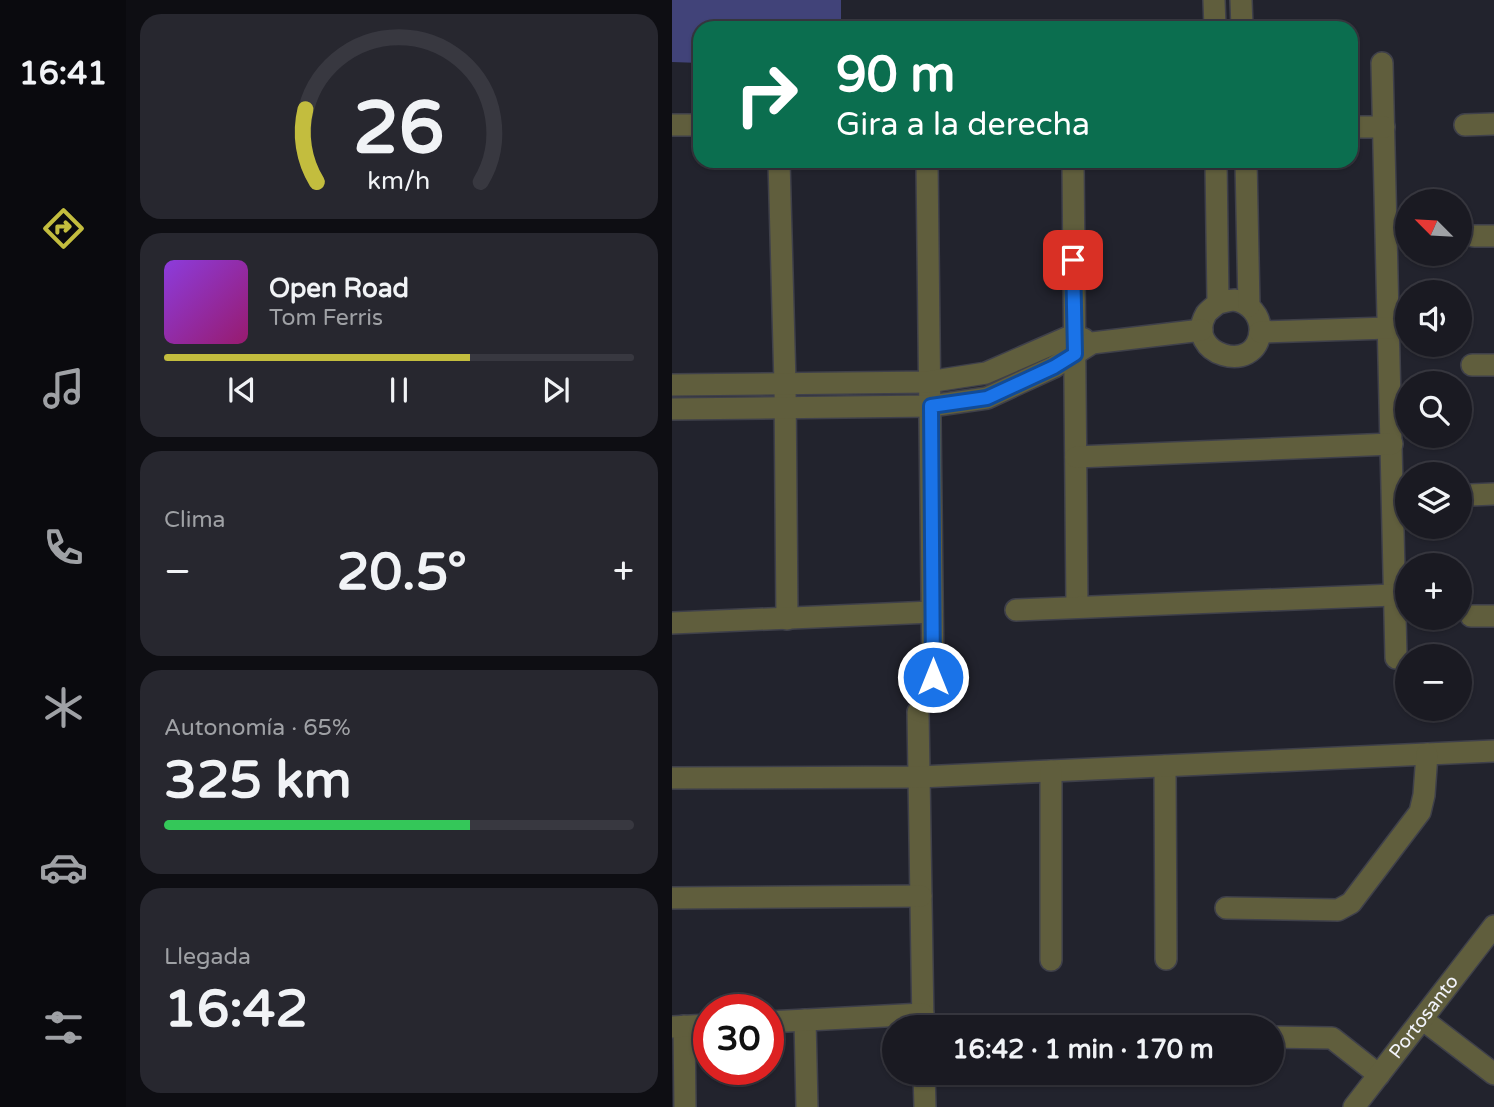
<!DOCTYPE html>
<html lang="es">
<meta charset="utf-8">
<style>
:root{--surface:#1a1a22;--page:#27272f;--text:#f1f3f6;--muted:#9fa1a5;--line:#383840;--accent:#c3bd3e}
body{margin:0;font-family:"Varela Round",sans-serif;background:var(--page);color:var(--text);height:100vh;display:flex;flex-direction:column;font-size:26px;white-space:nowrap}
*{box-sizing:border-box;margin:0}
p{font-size:23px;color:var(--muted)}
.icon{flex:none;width:38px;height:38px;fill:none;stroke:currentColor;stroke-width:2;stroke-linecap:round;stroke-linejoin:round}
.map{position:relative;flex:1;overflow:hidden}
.drawer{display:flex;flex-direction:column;gap:14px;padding:14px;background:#0e0e13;width:546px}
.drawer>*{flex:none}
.hud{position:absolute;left:21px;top:21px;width:665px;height:147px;border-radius:21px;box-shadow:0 2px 5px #0004,0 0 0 2px var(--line);background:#0b6e4f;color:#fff;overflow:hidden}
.needle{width:46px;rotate:294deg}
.fabs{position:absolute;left:723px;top:189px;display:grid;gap:14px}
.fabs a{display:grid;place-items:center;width:77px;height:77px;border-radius:50%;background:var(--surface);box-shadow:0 2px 5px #0004,0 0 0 2px var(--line);font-size:35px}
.speed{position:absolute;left:21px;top:994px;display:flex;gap:14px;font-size:35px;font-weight:700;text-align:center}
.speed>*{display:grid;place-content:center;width:91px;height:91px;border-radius:50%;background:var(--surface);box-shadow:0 2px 5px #0004,0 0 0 2px var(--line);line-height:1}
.speed .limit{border:10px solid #d22;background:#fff;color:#111}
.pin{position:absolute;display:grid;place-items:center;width:60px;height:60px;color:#fff;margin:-30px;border-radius:14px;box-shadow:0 4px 10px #0006}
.me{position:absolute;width:77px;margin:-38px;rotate:0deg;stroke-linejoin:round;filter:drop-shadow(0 0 5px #0008)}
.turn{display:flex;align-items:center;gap:24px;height:147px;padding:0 28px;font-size:32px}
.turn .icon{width:91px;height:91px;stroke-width:2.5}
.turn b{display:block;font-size:49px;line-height:60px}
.big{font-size:52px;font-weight:800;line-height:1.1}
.drawer .widget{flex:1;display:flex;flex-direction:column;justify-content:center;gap:10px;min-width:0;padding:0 24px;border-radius:21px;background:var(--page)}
.drawer .dial{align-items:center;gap:0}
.dial svg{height:182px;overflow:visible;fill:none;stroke:var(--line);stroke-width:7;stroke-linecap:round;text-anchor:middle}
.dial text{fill:var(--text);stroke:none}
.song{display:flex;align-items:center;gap:21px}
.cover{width:84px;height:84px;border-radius:10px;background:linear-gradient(135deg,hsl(270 70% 55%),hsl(320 70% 35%))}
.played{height:7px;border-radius:4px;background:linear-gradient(90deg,var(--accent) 65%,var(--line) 65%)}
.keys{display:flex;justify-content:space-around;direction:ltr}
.heat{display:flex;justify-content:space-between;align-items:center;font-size:38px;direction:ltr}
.charge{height:10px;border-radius:5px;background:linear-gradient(90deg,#34c759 65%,var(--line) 0)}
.trip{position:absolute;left:210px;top:1015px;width:402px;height:70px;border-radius:35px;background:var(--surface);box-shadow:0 2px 5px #0004,0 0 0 2px var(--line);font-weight:800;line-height:70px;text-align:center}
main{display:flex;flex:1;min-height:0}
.dock{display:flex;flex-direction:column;width:126px;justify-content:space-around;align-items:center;background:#0a0a0e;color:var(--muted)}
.dock .icon{width:49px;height:49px}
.dock .active{color:var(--accent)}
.dock b{font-size:32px;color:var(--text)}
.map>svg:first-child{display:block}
</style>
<main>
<nav class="dock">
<b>16:41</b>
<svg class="icon active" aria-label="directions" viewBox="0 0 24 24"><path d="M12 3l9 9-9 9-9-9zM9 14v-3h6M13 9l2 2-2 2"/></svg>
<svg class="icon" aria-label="music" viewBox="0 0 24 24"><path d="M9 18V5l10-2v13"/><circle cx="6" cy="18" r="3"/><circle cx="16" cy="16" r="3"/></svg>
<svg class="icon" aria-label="phone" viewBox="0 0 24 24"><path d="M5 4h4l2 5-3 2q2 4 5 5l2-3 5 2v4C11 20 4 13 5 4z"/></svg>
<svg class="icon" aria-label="climate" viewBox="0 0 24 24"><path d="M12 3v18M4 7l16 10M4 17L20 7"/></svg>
<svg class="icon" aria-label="car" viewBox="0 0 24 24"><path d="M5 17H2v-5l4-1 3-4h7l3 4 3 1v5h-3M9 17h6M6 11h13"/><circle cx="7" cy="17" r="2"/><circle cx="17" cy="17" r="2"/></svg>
<svg class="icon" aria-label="filters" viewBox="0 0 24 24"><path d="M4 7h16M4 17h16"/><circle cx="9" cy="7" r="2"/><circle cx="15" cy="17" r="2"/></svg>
</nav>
<section class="drawer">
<div class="widget dial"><svg viewBox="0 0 100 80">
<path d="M14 69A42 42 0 1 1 86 69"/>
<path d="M14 69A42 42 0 0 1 9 37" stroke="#c3bd3e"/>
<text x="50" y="56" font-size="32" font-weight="700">26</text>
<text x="50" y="72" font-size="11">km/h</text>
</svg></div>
<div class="widget">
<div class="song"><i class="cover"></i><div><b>Open Road</b><p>Tom Ferris</p></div></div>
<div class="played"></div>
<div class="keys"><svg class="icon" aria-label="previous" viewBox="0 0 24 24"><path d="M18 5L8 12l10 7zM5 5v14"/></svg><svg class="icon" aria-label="pause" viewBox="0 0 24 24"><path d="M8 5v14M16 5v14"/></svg><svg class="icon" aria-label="next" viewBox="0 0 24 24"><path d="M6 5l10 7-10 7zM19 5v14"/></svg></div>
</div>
<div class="widget"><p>Clima</p>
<div class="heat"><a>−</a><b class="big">20.5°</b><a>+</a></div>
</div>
<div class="widget"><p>Autonomía · 65%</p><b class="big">325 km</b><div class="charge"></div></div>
<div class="widget"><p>Llegada</p><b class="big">16:42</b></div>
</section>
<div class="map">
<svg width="822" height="1107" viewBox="0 0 822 1107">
<rect width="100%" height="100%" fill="#22232d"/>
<polygon fill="#414379" points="0,0 169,0 169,28 28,28 28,63 0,62"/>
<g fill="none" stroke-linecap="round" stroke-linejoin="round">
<g stroke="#3f404a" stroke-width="24">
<g id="minor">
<polyline points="542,0 543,28"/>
<polyline points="569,0 570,28"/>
<polyline points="710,63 724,658"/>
<polyline points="0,125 28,125"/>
<polyline points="793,125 822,124"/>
<polyline points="679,127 712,127"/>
<polyline points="107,161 113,384 115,619"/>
<polyline points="255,161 261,677"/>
<polyline points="401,161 405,607"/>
<path d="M544 161 546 303C543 306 537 310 534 314 511 354 585 377 588 331 589 316 577 302 562 300 558 300 551 302 546 303"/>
<polyline points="574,161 577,306"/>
<polyline points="802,236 822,236"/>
<polyline points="588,332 717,328"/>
<polyline points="800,365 822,365"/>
<polyline points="0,385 256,382 314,373 401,335 412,339"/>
<polyline points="0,409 259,406 315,398 382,367 420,343 530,330"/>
<polyline points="404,457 720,444"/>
<polyline points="798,495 822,494"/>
<polyline points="344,610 722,595"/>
<polyline points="799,616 822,616"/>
<polyline points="0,623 260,612"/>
<polyline points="246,712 251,1027"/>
<polyline points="493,766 494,959"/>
<polyline points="0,778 247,777 822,751"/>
<polyline points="0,898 249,896"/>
<polyline points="554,908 666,910 679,903 748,812 752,795 755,754"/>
<polyline points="379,960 379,771"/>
<polyline points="750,1019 822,1074"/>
<polyline points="133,1020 135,1107"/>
<polyline points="96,1022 251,1014"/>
<polyline points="12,1026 13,1107"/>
<polyline points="0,1027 37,1025"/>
<polyline points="600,1037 660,1038 707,1075"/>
<polyline points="252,1073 253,1107"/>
<path id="s1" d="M682 1107 822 926"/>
</g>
</g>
<use href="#minor" stroke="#605e3d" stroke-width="21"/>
</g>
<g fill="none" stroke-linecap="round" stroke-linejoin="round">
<g stroke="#114b97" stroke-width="18">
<polyline id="route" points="261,677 259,406 315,398 382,367 403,354 401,260"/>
</g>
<use href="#route" stroke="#1a73e8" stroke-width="12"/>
</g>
<g text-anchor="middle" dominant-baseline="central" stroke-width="7" stroke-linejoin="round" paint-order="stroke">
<g font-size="19" fill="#f3f4fb" stroke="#181923">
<text stroke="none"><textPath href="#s1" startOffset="114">Portosanto</textPath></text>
</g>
</g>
</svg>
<div class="fabs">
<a><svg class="needle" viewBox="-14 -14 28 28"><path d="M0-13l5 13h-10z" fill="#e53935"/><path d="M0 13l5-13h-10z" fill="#9fa1a5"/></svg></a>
<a><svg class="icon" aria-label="sound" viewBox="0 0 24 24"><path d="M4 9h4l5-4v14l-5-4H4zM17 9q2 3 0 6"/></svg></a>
<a><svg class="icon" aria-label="search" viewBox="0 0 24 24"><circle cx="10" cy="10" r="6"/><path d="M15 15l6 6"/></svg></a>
<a><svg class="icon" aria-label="layers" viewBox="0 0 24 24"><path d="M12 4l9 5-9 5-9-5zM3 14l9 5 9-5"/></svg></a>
<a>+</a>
<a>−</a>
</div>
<div class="speed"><div class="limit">30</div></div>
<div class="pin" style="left:401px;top:260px;background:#d93025"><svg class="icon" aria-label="arrive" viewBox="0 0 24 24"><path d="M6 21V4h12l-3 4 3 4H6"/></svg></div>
<svg class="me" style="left:261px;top:677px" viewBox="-20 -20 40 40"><circle r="17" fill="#1a73e8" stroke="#fff" stroke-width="3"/><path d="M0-11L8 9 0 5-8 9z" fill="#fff"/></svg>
<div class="trip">16:42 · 1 min · 170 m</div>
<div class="hud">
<div class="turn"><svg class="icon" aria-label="right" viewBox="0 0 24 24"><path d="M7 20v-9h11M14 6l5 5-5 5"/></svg><div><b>90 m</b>Gira a la derecha</div></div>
</div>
</div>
</main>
